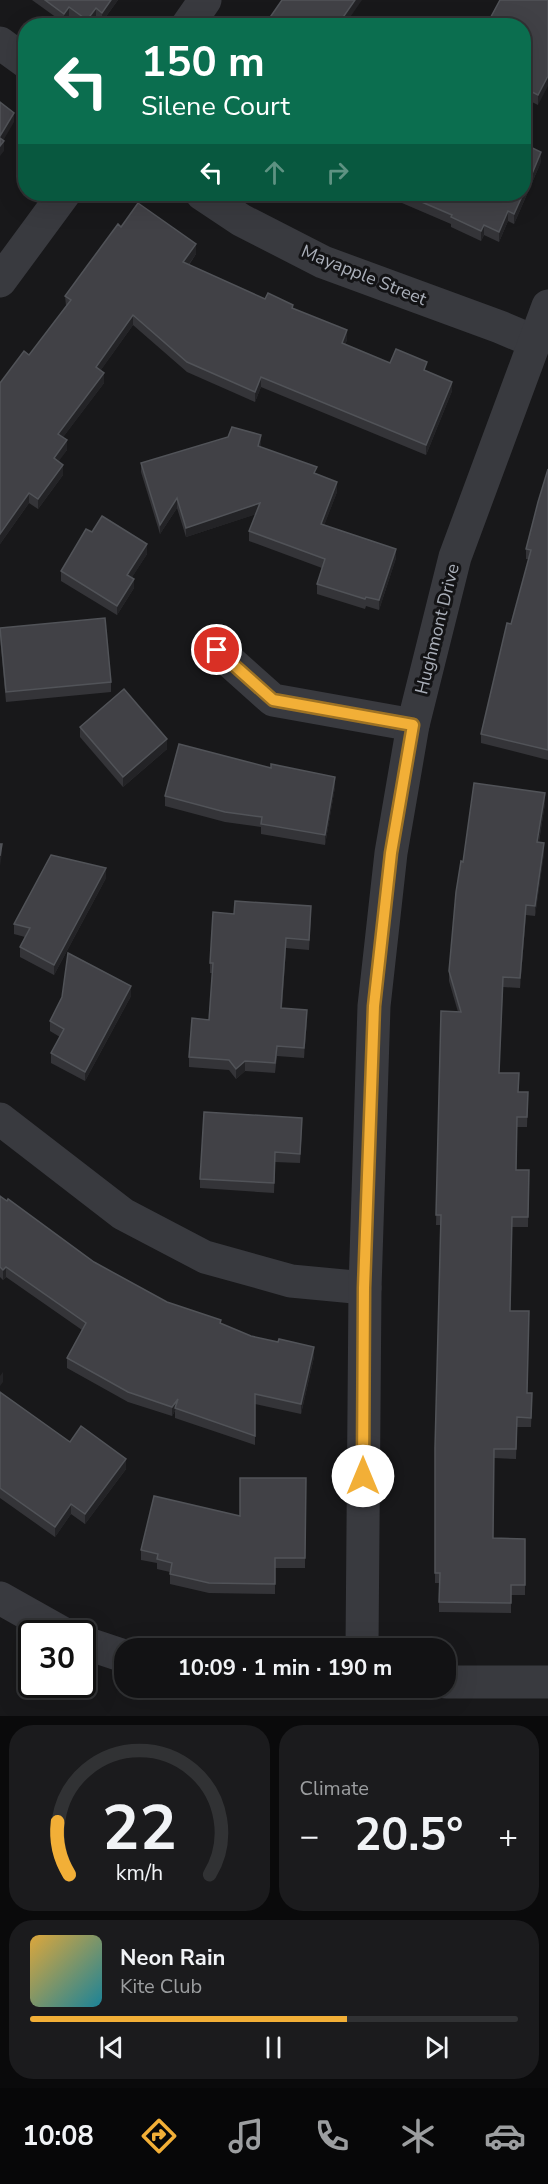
<!DOCTYPE html>
<meta charset="utf-8">
<style>
:root{--surface:#121214;--page:#1b1b1d;--text:#f1f3f6;--muted:#9c9ea0;--line:#313234;--accent:#f2af37}
body{margin:0;font-family:"Nunito Sans",sans-serif;background:var(--page);color:var(--text);height:100vh;display:flex;flex-direction:column;font-size:22px;white-space:nowrap}
*{box-sizing:border-box;margin:0}
p{font-size:20px;color:var(--muted)}
.icon{flex:none;width:33px;height:33px;fill:none;stroke:currentColor;stroke-width:2;stroke-linecap:round;stroke-linejoin:round}
.map{position:relative;height:1716px;overflow:hidden}
.side{display:flex;flex-direction:column;gap:9px;padding:9px;background:#0a0a0b;flex:1}
.side>*{flex:none}
.banner{position:absolute;left:18px;top:18px;width:513px;height:183px;border-radius:24px;box-shadow:0 6px 24px #0002,0 0 0 2px var(--line);background:#0b6e4f;color:#fff;overflow:hidden}
.speed{position:absolute;left:18px;top:1620px;display:flex;gap:12px;font-size:30px;font-weight:700;text-align:center}
.speed>*{display:grid;place-content:center;width:78px;height:78px;border-radius:50%;background:var(--surface);box-shadow:0 6px 24px #0002,0 0 0 2px var(--line);line-height:1}
.speed .limit{border:3px solid #111;border-radius:9px;background:#fff;color:#111}
.pin{position:absolute;display:grid;place-items:center;width:51px;height:51px;color:#fff;margin:-26px;border:3px solid #fff;border-radius:50%;box-shadow:0 2px 6px #0007}
.me{position:absolute;width:66px;margin:-33px;rotate:0deg;stroke-linejoin:round;filter:drop-shadow(0 0 4px #0008)}
.turn{display:flex;align-items:center;gap:21px;height:126px;padding:0 24px;font-size:27px}
.turn .icon{width:78px;height:78px;stroke-width:2.5}
.turn b{display:block;font-size:42px;line-height:51px}
.lanes{display:flex;align-items:center;height:57px;padding:0 24px;background:#0003;justify-content:center;gap:30px;direction:ltr}
.lanes .off{opacity:.35}
.big{font-size:45px;font-weight:700;line-height:1.1}
.side .widget{flex:1;display:flex;flex-direction:column;justify-content:center;gap:9px;min-width:0;padding:0 21px;border-radius:24px;background:var(--page)}
.side .dial{align-items:center;gap:0}
.dial svg{height:156px;overflow:visible;fill:none;stroke:var(--line);stroke-width:7;stroke-linecap:round;text-anchor:middle}
.dial text{fill:var(--text);stroke:none}
.song{display:flex;align-items:center;gap:18px}
.cover{width:72px;height:72px;border-radius:9px;background:linear-gradient(135deg,hsl(40 70% 55%),hsl(190 70% 35%))}
.played{height:6px;border-radius:3px;background:linear-gradient(90deg,var(--accent) 65%,var(--line) 65%)}
.keys{display:flex;justify-content:space-around;direction:ltr}
.heat{display:flex;justify-content:space-between;align-items:center;font-size:33px;direction:ltr}
.side .tiles{flex:1;display:grid;gap:9px;grid-template-columns:1fr 1fr}
.widget:last-child{grid-column:span 2}
.trip{position:absolute;left:114px;top:1638px;width:342px;height:60px;border-radius:24px;background:var(--surface);box-shadow:0 6px 24px #0002,0 0 0 2px var(--line);font-weight:700;line-height:60px;text-align:center}
.tabs{display:flex;height:96px;justify-content:space-around;align-items:center;background:#070708;color:var(--muted)}
.tabs .icon{width:42px;height:42px}
.tabs .current{color:var(--accent)}
.tabs b{font-size:27px;color:var(--text)}
.map>svg:first-child{display:block}
</style>
<div class="map">
<svg width="548" height="1716" viewBox="0 0 548 1716">
<rect width="100%" height="100%" fill="#18181a"/>
<g fill="none" stroke-linecap="round" stroke-linejoin="round">
<g stroke="#393a3f" stroke-width="33">
<polyline points="187,26 205,0"/>
<polyline points="0,43 26,62"/>
<polyline points="202,194 241,220 323,262 500,327 533,341"/>
<polyline points="0,281 64,194"/>
<polyline points="217,650 273,700 413,725"/>
<polyline points="0,1119 123,1214 205,1257 291,1281 365,1288"/>
<polyline points="0,1598 64,1634"/>
<polyline points="82,1642 124,1656"/>
<polyline points="362,1648 365,1288 374,1006 391,853 413,725 455,557 548,306"/>
<polyline points="446,1682 548,1682"/>
</g>
</g>
<g fill="#343438">
<polygon points="32,0 118,0 102,22 96,18 90,26 80,26 69,17 64,23"/>
<polygon points="548,0 538,105 524,98 524,26"/>
<polygon points="541,162 514,224 508,221 499,242 484,235 481,241 451,227 451,224 388,197 388,194 524,194"/>
<polygon points="121,227 196,254 189,265 265,299 293,309 347,340 345,344 390,363 427,371 452,391 426,455 261,387 255,402 187,372 133,325 100,371 104,383 63,437 67,450 58,461 63,475 38,509 29,503 0,544 0,383 29,355 66,306 65,296"/>
<polygon points="261,445 260,447 317,474 337,492 324,525 396,558 379,610 366,606 365,609 317,594 317,584 322,568 249,541 249,531 256,514 186,537 177,508 160,534 141,472 141,463"/>
<polygon points="548,469 548,760 481,743 481,734 529,559 526,559 526,549"/>
<polygon points="92,532 147,554 132,577 134,588 117,615 61,581 61,571"/>
<polygon points="0,628 111,682 111,692 6,702 0,638"/>
<polygon points="80,727 167,749 123,787 80,737"/>
<polygon points="335,787 325,845 261,834 261,827 225,822 165,806 165,796"/>
<polygon points="545,803 539,842 544,853 535,916 526,915 520,988 503,987 499,1073 518,1092 528,1092 527,1127 517,1127 516,1170 529,1170 528,1227 512,1227 510,1311 527,1393 532,1403 531,1427 517,1427 516,1459 494,1458 493,1538 525,1539 525,1595 511,1595 511,1613 439,1612 439,1583 435,1583 435,1448 441,1225 436,1225 441,1011 458,1012 449,981 449,971 463,862"/>
<polygon points="106,878 54,975 20,957 20,947 25,937 14,934 14,924"/>
<polygon points="234,914 311,916 309,950 286,948 282,1008 307,1020 304,1058 277,1056 275,1073 245,1071 236,1079 229,1070 189,1067 189,1057 209,1020 212,973 210,973 210,963"/>
<polygon points="131,996 85,1081 51,1063 51,1053 60,1037 50,1031 50,1021"/>
<polygon points="302,1128 300,1163 275,1162 274,1193 200,1188 200,1179"/>
<polygon points="0,1196 94,1262 167,1302 251,1336 314,1357 301,1414 255,1404 255,1445 175,1418 175,1411 172,1416 128,1402 67,1368 67,1358 82,1330 6,1277 3,1280 0,1277"/>
<polygon points="0,1392 70,1442 126,1469 85,1524 71,1514 55,1537 0,1498"/>
<polygon points="306,1478 305,1568 275,1568 275,1594 209,1593 170,1584 170,1572 157,1569 157,1563 141,1560 141,1550 240,1516"/>
</g>
<g fill="#232326">
<polygon points="111,0 118,0 102,22 102,13"/>
<polygon points="355,0 362,0 344,26 337,26"/>
<polygon points="69,7 69,17 64,23 64,14"/>
<polygon points="96,8 96,18 90,26 87,26 87,20"/>
<polygon points="548,76 548,86 538,105 538,95"/>
<polygon points="14,113 14,122 0,146 4,141 4,151 0,156 0,136"/>
<polygon points="541,152 541,162 514,224 514,214"/>
<polygon points="508,211 508,221 499,242 499,232"/>
<polygon points="484,225 484,235 481,241 481,231"/>
<polygon points="196,244 196,254 183,272 183,262"/>
<polygon points="133,315 133,325 96,377 96,367"/>
<polygon points="347,330 347,340 342,353 342,343"/>
<polygon points="104,373 104,383 58,444 58,434"/>
<polygon points="261,377 261,387 255,402 255,392"/>
<polygon points="452,382 452,391 426,455 426,445"/>
<polygon points="261,435 261,445 258,456 258,446"/>
<polygon points="67,440 67,450 54,468 54,458"/>
<polygon points="63,465 63,475 38,509 38,499"/>
<polygon points="337,482 337,492 321,534 321,524"/>
<polygon points="29,493 29,503 0,544 0,534"/>
<polygon points="177,498 177,508 160,534 160,525"/>
<polygon points="260,503 260,513 186,537 186,528"/>
<polygon points="147,544 147,554 127,585 127,575"/>
<polygon points="396,549 396,558 379,610 379,600"/>
<polygon points="134,579 134,588 117,615 117,606"/>
<polygon points="167,739 167,749 123,787 123,777"/>
<polygon points="335,777 335,787 325,845 325,835"/>
<polygon points="545,793 545,803 537,852 537,842"/>
<polygon points="544,843 544,853 535,916 535,906"/>
<polygon points="2,844 2,854 0,866 0,856"/>
<polygon points="106,868 106,878 54,975 54,965"/>
<polygon points="526,905 526,915 520,988 520,978"/>
<polygon points="286,938 286,948 281,1018 281,1008"/>
<polygon points="131,986 131,996 85,1081 85,1072"/>
<polygon points="307,1010 307,1020 304,1058 304,1048"/>
<polygon points="245,1061 245,1071 236,1079 236,1069"/>
<polygon points="6,1267 6,1277 3,1280 3,1270"/>
<polygon points="314,1347 314,1357 301,1414 301,1404"/>
<polygon points="3,1372 3,1382 0,1386 0,1376"/>
<polygon points="178,1399 175,1411 172,1416 172,1407"/>
<polygon points="126,1459 126,1469 85,1524 85,1514"/>
<polygon points="71,1504 71,1514 55,1537 55,1527"/>
</g>
<g fill="#414146" stroke="#515358" stroke-width="1.5">
<polygon points="45,0 111,0 102,13 96,8 87,20 69,7 64,14"/>
<polygon points="282,0 355,0 337,26 264,26"/>
<polygon points="500,0 548,0 548,76 538,95 524,88 524,26 486,26"/>
<polygon points="0,102 14,113 0,136"/>
<polygon points="0,138 4,141 0,146"/>
<polygon points="524,144 541,152 524,193"/>
<polygon points="403,194 523,194 514,214 508,211 499,232 484,225 481,231 451,217 452,215"/>
<polygon points="138,203 196,244 183,262 265,299 268,293 293,305 292,308 347,330 342,343 390,363 396,349 427,362 424,370 452,382 426,445 261,377 255,392 187,362 133,315 96,367 104,373 58,434 67,440 54,458 63,465 38,499 29,493 0,534 0,383 24,351 29,355 71,300 65,296 87,266 118,224 121,227"/>
<polygon points="232,427 261,435 258,446 317,467 314,473 337,482 321,524 396,549 379,600 366,597 365,599 317,584 325,559 249,531 260,503 186,528 177,498 160,525 141,463 228,437"/>
<polygon points="548,469 548,750 481,734 507,623 511,624 531,550 526,549 538,502"/>
<polygon points="102,516 147,544 127,575 134,579 117,606 61,571 86,529 92,532"/>
<polygon points="105,618 111,682 6,692 0,628"/>
<polygon points="124,689 167,739 123,777 80,727"/>
<polygon points="179,744 271,768 271,764 335,777 325,835 261,824 262,817 225,812 165,796"/>
<polygon points="474,783 545,793 537,842 544,843 535,906 526,905 520,978 503,977 499,1073 519,1073 518,1092 528,1092 527,1117 517,1117 516,1170 529,1170 528,1217 512,1217 510,1311 529,1311 527,1393 532,1393 531,1418 517,1417 516,1449 494,1449 493,1538 525,1539 525,1585 511,1585 511,1603 439,1602 440,1573 435,1573 435,1448 441,1215 436,1215 441,1011 461,1012 449,971 456,892 461,861 463,862"/>
<polygon points="0,844 2,844 0,856"/>
<polygon points="51,855 106,868 54,965 20,947 30,928 14,924"/>
<polygon points="235,901 311,906 309,940 286,938 281,1008 307,1010 304,1048 277,1046 275,1063 245,1061 236,1069 229,1060 189,1057 192,1018 209,1020 213,963 210,963 213,912 234,914"/>
<polygon points="68,953 131,986 85,1072 51,1053 64,1029 50,1021 62,997"/>
<polygon points="204,1112 302,1118 300,1154 275,1152 274,1183 200,1179"/>
<polygon points="0,1196 7,1201 8,1199 94,1262 167,1302 221,1320 220,1323 251,1336 278,1342 279,1339 314,1347 301,1404 255,1394 255,1436 175,1408 178,1399 172,1407 128,1392 67,1358 86,1323 6,1267 3,1270 0,1267"/>
<polygon points="0,1392 70,1442 81,1426 126,1459 85,1514 71,1504 55,1527 0,1488"/>
<polygon points="240,1478 306,1478 305,1558 275,1558 275,1584 209,1583 170,1574 172,1563 157,1559 158,1554 141,1550 154,1496 240,1516"/>
</g>
<g fill="none" stroke-linecap="round" stroke-linejoin="round">
<g stroke="#9d7224" stroke-width="15">
<polyline id="route" points="217,650 273,700 413,725 391,853 374,1006 364,1288 363,1476"/>
</g>
<use href="#route" stroke="#f2af37" stroke-width="10"/>
</g>
<g text-anchor="middle" dominant-baseline="central" stroke-width="6" stroke-linejoin="round" paint-order="stroke">
<g font-size="18" fill="#aaafb9" stroke="#131315">
<text transform="translate(364 275) rotate(22)">Mayapple Street</text>
<text transform="translate(437 629) rotate(-76)">Hughmont Drive</text>
</g>
</g>
</svg>
<div class="speed"><div class="limit">30</div></div>
<div class="pin" style="left:217px;top:650px;background:#d93025"><svg class="icon" aria-label="arrive" viewBox="0 0 24 24"><path d="M6 21V4h12l-3 4 3 4H6"/></svg></div>
<svg class="me" style="left:363px;top:1476px" viewBox="-20 -20 40 40"><circle r="19" fill="#fff"/><path d="M0-13L10 11 0 6-10 11z" fill="#f2af37"/></svg>
<div class="trip">10:09 · 1 min · 190 m</div>
<div class="banner">
<div class="turn"><svg class="icon" aria-label="left" viewBox="0 0 24 24"><path d="M17 20v-9H6M10 6l-5 5 5 5"/></svg><div><b>150 m</b>Silene Court</div></div>
<div class="lanes"><svg class="icon" aria-label="left" viewBox="0 0 24 24"><path d="M17 20v-9H6M10 6l-5 5 5 5"/></svg><svg class="icon off" aria-label="ahead" viewBox="0 0 24 24"><path d="M12 20V5M6 11l6-6 6 6"/></svg><svg class="icon off" aria-label="right" viewBox="0 0 24 24"><path d="M7 20v-9h11M14 6l5 5-5 5"/></svg></div>
</div>
</div>
<section class="side">
<div class="tiles">
<div class="widget dial"><svg viewBox="0 0 100 80">
<path d="M14 69A42 42 0 1 1 86 69"/>
<path d="M14 69A42 42 0 0 1 8 42" stroke="#f2af37"/>
<text x="50" y="56" font-size="32" font-weight="700">22</text>
<text x="50" y="72" font-size="11">km/h</text>
</svg></div>
<div class="widget"><p>Climate</p>
<div class="heat"><a>−</a><b class="big">20.5°</b><a>+</a></div>
</div>
<div class="widget">
<div class="song"><i class="cover"></i><div><b>Neon Rain</b><p>Kite Club</p></div></div>
<div class="played"></div>
<div class="keys"><svg class="icon" aria-label="previous" viewBox="0 0 24 24"><path d="M18 5L8 12l10 7zM5 5v14"/></svg><svg class="icon" aria-label="pause" viewBox="0 0 24 24"><path d="M8 5v14M16 5v14"/></svg><svg class="icon" aria-label="next" viewBox="0 0 24 24"><path d="M6 5l10 7-10 7zM19 5v14"/></svg></div>
</div>
</div>
</section>
<nav class="tabs">
<b>10:08</b>
<svg class="icon current" aria-label="directions" viewBox="0 0 24 24"><path d="M12 3l9 9-9 9-9-9zM9 14v-3h6M13 9l2 2-2 2"/></svg>
<svg class="icon" aria-label="music" viewBox="0 0 24 24"><path d="M9 18V5l10-2v13"/><circle cx="6" cy="18" r="3"/><circle cx="16" cy="16" r="3"/></svg>
<svg class="icon" aria-label="phone" viewBox="0 0 24 24"><path d="M5 4h4l2 5-3 2q2 4 5 5l2-3 5 2v4C11 20 4 13 5 4z"/></svg>
<svg class="icon" aria-label="climate" viewBox="0 0 24 24"><path d="M12 3v18M4 7l16 10M4 17L20 7"/></svg>
<svg class="icon" aria-label="car" viewBox="0 0 24 24"><path d="M5 17H2v-5l4-1 3-4h7l3 4 3 1v5h-3M9 17h6M6 11h13"/><circle cx="7" cy="17" r="2"/><circle cx="17" cy="17" r="2"/></svg>
</nav>
